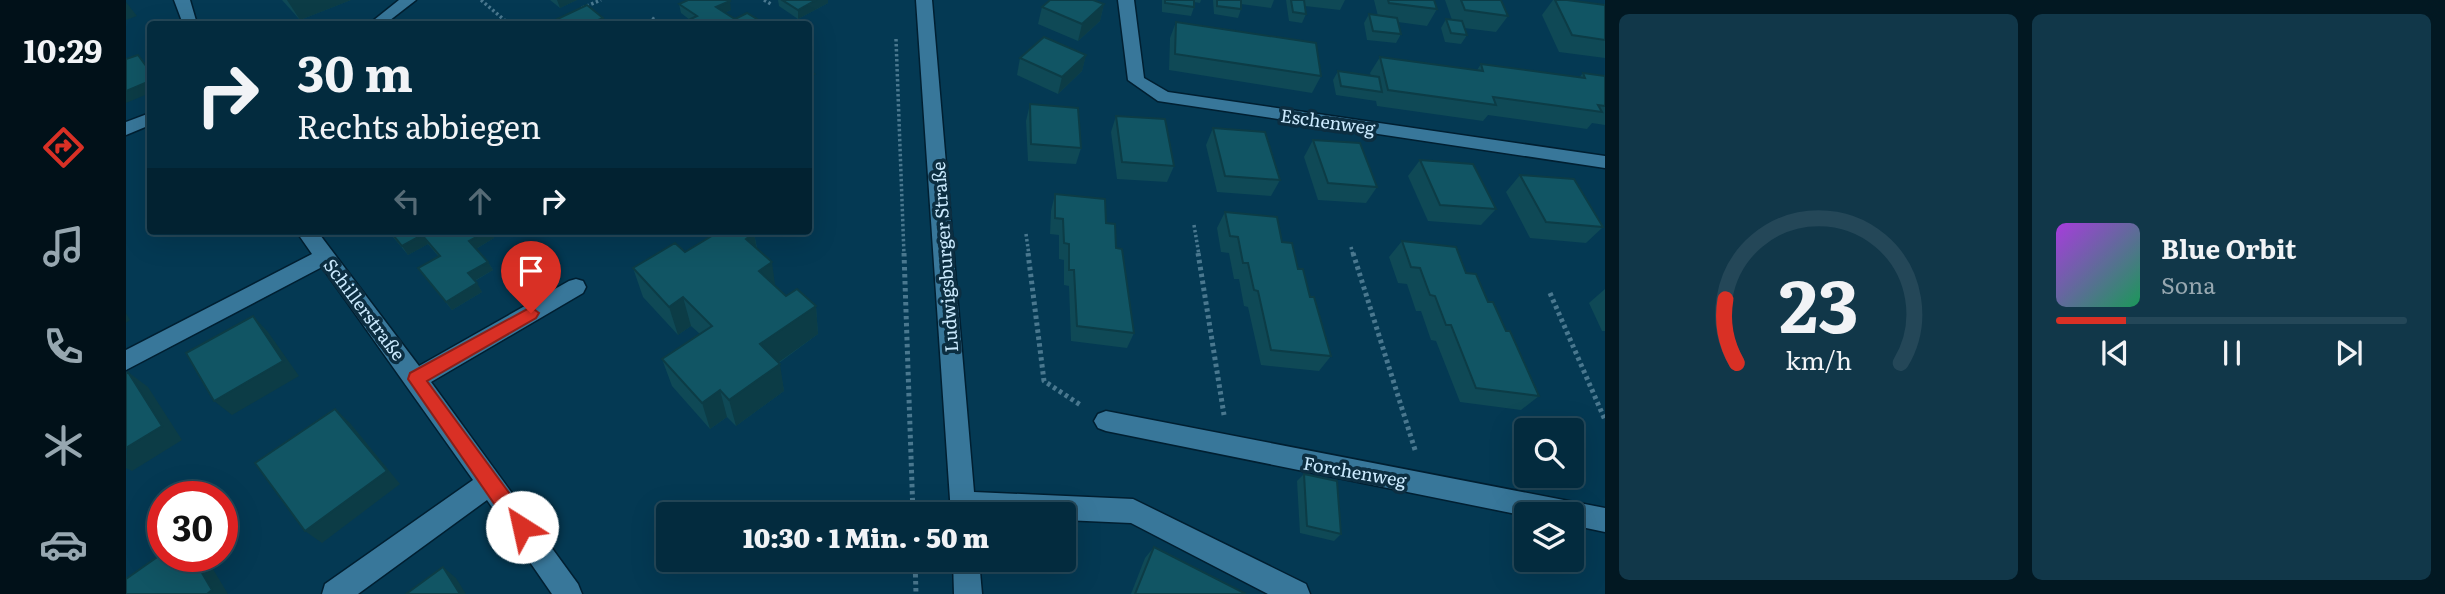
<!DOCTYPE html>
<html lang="de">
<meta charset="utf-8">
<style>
:root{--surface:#032b3e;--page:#113749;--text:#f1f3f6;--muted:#97a7b0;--line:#244758;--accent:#d93025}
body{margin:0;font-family:Literata,serif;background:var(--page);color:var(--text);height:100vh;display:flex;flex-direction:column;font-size:26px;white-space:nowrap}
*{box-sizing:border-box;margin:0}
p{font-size:23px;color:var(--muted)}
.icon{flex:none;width:38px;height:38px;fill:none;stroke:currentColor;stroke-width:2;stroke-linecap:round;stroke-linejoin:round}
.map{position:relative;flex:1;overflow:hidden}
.side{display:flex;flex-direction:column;gap:14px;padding:14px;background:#021822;width:840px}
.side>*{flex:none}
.top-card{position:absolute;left:21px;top:21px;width:665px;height:214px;border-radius:7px;box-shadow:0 7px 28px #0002,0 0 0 2px var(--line);background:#032b3e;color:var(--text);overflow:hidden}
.fabs{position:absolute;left:1388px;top:418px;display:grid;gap:14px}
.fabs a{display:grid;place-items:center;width:70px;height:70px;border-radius:7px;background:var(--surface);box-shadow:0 7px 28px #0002,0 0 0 2px var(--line);font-size:35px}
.speed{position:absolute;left:21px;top:481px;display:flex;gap:14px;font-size:35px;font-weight:700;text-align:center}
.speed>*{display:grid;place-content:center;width:91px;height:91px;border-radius:50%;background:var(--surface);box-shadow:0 7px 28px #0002,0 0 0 2px var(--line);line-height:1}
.speed .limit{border:10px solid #d22;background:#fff;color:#111}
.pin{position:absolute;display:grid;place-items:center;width:60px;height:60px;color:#fff;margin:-72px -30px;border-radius:50% 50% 50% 0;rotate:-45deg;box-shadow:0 0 7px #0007}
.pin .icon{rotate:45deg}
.me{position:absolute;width:77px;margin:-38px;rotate:325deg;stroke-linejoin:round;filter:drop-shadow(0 0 5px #0008)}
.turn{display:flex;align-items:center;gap:24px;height:147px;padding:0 35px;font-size:32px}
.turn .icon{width:91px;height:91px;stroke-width:2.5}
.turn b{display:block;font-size:49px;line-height:60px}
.lanes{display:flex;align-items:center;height:66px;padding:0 35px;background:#0003;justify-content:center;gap:35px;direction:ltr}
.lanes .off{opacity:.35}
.side .widget{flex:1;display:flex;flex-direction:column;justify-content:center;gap:10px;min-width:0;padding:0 24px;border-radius:10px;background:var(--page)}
.side .dial{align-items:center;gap:0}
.dial svg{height:182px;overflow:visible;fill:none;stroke:var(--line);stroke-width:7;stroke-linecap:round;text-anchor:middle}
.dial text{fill:var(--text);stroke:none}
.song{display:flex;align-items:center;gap:21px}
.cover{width:84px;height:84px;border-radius:10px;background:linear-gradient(135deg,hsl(280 70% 55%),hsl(150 70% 35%))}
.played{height:7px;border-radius:4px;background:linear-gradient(90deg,var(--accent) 20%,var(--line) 20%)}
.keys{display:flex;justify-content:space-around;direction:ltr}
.side .tiles{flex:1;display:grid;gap:14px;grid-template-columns:repeat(2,1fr)}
.trip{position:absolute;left:530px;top:502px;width:420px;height:70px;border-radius:7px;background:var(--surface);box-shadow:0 7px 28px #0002,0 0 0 2px var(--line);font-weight:800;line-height:70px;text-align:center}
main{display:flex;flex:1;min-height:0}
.tab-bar{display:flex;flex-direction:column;width:126px;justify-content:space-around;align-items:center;background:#011119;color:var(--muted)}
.tab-bar .icon{width:49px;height:49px}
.tab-bar .on{color:var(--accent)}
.tab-bar b{font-size:32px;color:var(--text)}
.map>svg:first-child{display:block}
</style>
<main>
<nav class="tab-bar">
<b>10:29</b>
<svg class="icon on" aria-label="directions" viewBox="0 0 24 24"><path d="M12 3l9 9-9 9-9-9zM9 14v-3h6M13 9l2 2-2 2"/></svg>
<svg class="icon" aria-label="music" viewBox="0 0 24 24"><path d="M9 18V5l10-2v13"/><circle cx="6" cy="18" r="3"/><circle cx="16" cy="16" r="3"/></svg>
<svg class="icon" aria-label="phone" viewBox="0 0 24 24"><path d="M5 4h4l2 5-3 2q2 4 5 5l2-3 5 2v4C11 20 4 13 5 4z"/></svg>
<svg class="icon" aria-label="climate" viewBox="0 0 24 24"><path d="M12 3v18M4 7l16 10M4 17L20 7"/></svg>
<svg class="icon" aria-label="car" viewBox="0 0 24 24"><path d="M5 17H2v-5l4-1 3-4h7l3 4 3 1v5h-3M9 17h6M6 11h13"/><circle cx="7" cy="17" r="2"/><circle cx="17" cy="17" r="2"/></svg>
</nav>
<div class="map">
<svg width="1479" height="594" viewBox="0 0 1479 594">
<rect width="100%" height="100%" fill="#043953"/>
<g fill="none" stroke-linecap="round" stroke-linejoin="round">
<g stroke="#001f31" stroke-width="3">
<g id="minor">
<polygon points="48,0 64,0 71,24 57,24"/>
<polygon points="273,0 290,0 259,24 243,24"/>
<polygon points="790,0 806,0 848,492 1007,499 1180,584 1184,594 1142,594 1005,523 938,520 938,514 825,514"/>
<polygon points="992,0 1008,0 1018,78 1042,92 1479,156 1479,168 1032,101 1002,80"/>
<polygon points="24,113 24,125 0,135 0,122"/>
<polygon points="170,231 191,231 293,366 443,281 450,279 457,281 460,287 457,293 305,382 452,584 456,594 426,594 361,500 232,594 196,594 199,584 347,480 196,267 0,370 0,350 186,254"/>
<polygon points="980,411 1479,508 1479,532 1446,525 1446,514 1400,516 980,431 972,428 968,421 972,414"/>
<polygon points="827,560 853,560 856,594 828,594"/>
</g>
</g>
<g stroke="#4a788f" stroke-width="3.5" stroke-dasharray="2.5 2.5" stroke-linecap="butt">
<polyline points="355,0 383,24"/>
<polyline points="638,0 645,4"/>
<polyline points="456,8 475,0"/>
<polyline points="526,18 535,24"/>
<polyline points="770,39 778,255"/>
<polyline points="1068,225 1073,255"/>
<polyline points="900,234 903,255"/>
<polyline points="1225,247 1227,255"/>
</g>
<g stroke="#4a788f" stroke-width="5" stroke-dasharray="3.5 3.5" stroke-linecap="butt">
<polyline points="778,253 787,514"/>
<polyline points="902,253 918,381 956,406"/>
<polyline points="1072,253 1098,415"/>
<polyline points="1227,253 1290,453"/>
<polyline points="1424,293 1479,420"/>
<polyline points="789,560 790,594"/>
</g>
<use href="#minor" fill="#38779a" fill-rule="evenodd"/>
</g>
<g fill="#0f4956">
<polygon points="156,0 225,0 174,20"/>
<polygon points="424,0 451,0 434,8"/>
<polygon points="652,0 702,0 702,3 672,19 653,6"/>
<polygon points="1036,0 1075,0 1074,3 1068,2 1068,7 1065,16 1036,12"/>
<polygon points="1087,0 1148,0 1145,8 1115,4 1115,9 1112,18 1088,14"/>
<polygon points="1160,0 1219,0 1214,10 1179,6 1180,14 1176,23 1163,21"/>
<polygon points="1248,0 1308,0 1311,9 1301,26 1272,22 1275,34 1270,43 1241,40 1238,23 1243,14 1252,16"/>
<polygon points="1319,0 1375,0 1382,16 1370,32 1338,28 1341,35 1335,44 1319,42 1315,28 1320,19 1326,20"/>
<polygon points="1427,0 1441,0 1479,5 1479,58 1433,52 1416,15"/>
<polygon points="553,4 605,10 599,13 609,19 639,24 557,24 556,23 564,20 555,13"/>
<polygon points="978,4 974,21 952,41 912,24 916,7"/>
<polygon points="1050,22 1195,76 1186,93 1043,70 1044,38"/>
<polygon points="960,55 956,71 932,94 891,75 894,58"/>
<polygon points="1254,57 1351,70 1355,64 1453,78 1457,73 1479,76 1479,125 1466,123 1461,129 1362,115 1357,121 1251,106 1250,101 1210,95 1207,80 1212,71 1245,76 1244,73"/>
<polygon points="904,104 955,148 950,164 902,161 900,121"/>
<polygon points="990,116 1048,166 1041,182 991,179 985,132"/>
<polygon points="1087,128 1154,180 1145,196 1091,192 1080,145"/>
<polygon points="1187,140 1251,187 1240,203 1192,200 1178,157"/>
<polygon points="1294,160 1370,209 1355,225 1302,221 1282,176"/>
<polygon points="1394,175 1477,227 1460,243 1404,238 1380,192"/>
<polygon points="929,194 980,223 990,248 1008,333 1001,348 945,341 943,286 938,285 938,260 933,259 933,235 924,234 925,211"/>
<polygon points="1099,212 1156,242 1172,269 1184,297 1205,356 1193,371 1135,365 1122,307 1118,306 1113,279 1108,279 1103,253 1095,252 1091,228"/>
<polygon points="262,231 365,231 368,238 350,249 362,262 367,270 349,281 356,292 326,310 292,268 313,257 302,244 282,255"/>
<polygon points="628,233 631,248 649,286 660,296 690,306 692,334 653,363 658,391 610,426 601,417 584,429 546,386 536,359 574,334 565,326 552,335 517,297 507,268 559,252"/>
<polygon points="1276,241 1340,273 1362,302 1380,331 1413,396 1395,410 1334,402 1310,341 1305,340 1295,311 1290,311 1281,284 1272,283 1263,257"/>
<polygon points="1479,289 1479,331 1476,331 1463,303"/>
<polygon points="1178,474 1215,534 1208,541 1174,533 1171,481"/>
<polygon points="1028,547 1120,594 1005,594 1019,558"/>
</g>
<g fill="#0c3c46">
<polygon points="161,0 225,0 174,20"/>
<polygon points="431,0 451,0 434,8"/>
<polygon points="690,0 702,0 702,3 672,19 672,10"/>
<polygon points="604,1 605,10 592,16 590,7"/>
<polygon points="0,2 11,16 0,20"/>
<polygon points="978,4 974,21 952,41 956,24"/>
<polygon points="477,18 479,24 463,24"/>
<polygon points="960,55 956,71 932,94 936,77"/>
<polygon points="688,74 688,83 682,86 682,77"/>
<polygon points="24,81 24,93 0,103 0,91"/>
<polygon points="361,231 365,231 368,238 348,250 343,241"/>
<polygon points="628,233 633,263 620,239"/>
<polygon points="296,235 302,244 282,255 276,246"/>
<polygon points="362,262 367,270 348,281 342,273"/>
<polygon points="646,262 650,292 633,271"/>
<polygon points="351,283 356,292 326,310 320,302"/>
<polygon points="557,297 565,326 552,335 543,307"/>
<polygon points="690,306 692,334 639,372 634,344"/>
<polygon points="0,313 4,320 0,323"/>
<polygon points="127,316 142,332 173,376 106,415 88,401"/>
<polygon points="654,364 658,391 610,426 603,400"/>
<polygon points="2,372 22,387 56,440 6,471 0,468"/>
<polygon points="594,390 601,417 584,429 576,403"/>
<polygon points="209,409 224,423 274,484 196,543 179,531"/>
<polygon points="66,556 79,556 102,594 81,594"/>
<polygon points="317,567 330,578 340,594 334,594"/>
</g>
<g fill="#115564" stroke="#0c3c46" stroke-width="2">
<polygon points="562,0 603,0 604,1 590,7 609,19 621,13 639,24 558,24 556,23 571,16 553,4"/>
<polygon points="656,0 690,0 672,10"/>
<polygon points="924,0 967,0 978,4 956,24 916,7"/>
<polygon points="1039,0 1068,0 1068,7 1039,3"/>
<polygon points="1091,0 1115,0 1115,9 1091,6"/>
<polygon points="1165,0 1178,0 1180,14 1167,12"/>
<polygon points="1262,0 1308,0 1311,9 1263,3"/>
<polygon points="1335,0 1375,0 1382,16 1339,10"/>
<polygon points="1429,0 1441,0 1479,5 1479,40 1446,35"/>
<polygon points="461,5 477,18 463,24 429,24 425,22"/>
<polygon points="1243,14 1271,18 1275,34 1247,31"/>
<polygon points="1320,19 1336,21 1341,35 1325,33"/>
<polygon points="1050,22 1190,43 1195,76 1049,54"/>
<polygon points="918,37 960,55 936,77 894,58"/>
<polygon points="12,55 23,70 24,69 24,81 0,91 0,59"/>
<polygon points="1254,57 1357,71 1355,64 1459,78 1457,73 1479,76 1479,106 1472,105 1476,112 1367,97 1370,105 1262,90"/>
<polygon points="682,71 688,74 682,77"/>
<polygon points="1212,71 1253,77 1256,92 1215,86"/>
<polygon points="904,104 952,108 955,148 905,144"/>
<polygon points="990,116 1039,119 1048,166 996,162"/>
<polygon points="1087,128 1139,132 1154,180 1099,176"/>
<polygon points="1187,140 1234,143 1251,187 1202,183"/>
<polygon points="1294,160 1347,164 1370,209 1314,205"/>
<polygon points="1394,175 1448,179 1477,227 1420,222"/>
<polygon points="929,194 979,199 980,223 989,224 990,248 996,249 1008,333 951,326 948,270 943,270 943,244 938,243 937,219 929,218"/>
<polygon points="1099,212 1151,217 1156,242 1166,243 1172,269 1177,269 1184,297 1188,297 1205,356 1145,350 1132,291 1128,290 1122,263 1117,263 1112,237 1104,236"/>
<polygon points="264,231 361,231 343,241 362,262 342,273 351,283 320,302 292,268 314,256 296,235 276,246"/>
<polygon points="594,231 626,231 628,233 620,239 646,262 633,271 660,296 671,289 690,306 634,344 654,364 603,400 594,390 576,403 536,359 586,326 557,297 543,307 507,268 549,243 559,252"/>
<polygon points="1276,241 1330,247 1340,273 1350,274 1362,302 1367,302 1380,331 1384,331 1413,396 1350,388 1325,325 1320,325 1309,296 1304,295 1294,268 1285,267"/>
<polygon points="127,316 157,361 88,401 60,353"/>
<polygon points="2,372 36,426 0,448 0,374"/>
<polygon points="209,409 261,471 179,531 129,463"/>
<polygon points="1178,474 1211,481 1215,534 1181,526"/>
<polygon points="1028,547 1120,594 1009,594"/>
<polygon points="37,553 37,556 66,556 86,590 81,594 0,594 0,579"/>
<polygon points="317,567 334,594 280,594"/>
</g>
<polygon fill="#d93025" stroke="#8d1f18" stroke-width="2" points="405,307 413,313 410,318 301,381 403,520 405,527 403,534 396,536 389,534 282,379 284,373"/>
<g text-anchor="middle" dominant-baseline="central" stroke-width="7" stroke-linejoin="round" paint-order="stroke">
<g font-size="18" fill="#cbeafe" stroke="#0c2e41">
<text transform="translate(1202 121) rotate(8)">Eschenweg</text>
<text transform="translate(818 257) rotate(-94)">Ludwigsburger Straße</text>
<text transform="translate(239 309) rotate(53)">Schillerstraße</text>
<text transform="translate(1229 471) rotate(10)">Forchenweg</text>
</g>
</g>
</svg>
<div class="fabs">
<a><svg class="icon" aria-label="search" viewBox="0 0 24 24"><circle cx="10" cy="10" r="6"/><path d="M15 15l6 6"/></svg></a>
<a><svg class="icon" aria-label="layers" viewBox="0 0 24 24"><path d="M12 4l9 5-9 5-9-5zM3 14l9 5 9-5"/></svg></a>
</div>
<div class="speed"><div class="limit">30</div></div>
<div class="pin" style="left:405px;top:313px;background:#d93025"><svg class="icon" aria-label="arrive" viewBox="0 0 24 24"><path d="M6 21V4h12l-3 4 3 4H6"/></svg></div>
<svg class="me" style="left:396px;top:527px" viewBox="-20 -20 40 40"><circle r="19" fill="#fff"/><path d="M0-13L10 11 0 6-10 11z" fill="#d93025"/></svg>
<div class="trip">10:30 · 1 Min. · 50 m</div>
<div class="top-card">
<div class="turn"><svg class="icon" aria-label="right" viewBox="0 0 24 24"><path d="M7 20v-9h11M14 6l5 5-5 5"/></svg><div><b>30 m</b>Rechts abbiegen</div></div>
<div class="lanes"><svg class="icon off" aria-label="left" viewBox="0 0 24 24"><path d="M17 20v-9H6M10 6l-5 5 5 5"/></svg><svg class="icon off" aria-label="ahead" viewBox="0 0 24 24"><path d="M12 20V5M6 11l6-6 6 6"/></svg><svg class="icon" aria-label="right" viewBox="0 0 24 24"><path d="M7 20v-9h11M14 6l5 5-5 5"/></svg></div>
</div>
</div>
<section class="side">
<div class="tiles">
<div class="widget dial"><svg viewBox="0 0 100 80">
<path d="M14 69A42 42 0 1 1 86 69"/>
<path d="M14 69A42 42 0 0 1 9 41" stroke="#d93025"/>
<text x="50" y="56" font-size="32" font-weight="700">23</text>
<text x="50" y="72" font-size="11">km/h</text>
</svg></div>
<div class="widget">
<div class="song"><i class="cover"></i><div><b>Blue Orbit</b><p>Sona</p></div></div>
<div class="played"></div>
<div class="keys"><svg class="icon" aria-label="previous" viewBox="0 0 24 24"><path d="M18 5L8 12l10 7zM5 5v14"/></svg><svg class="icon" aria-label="pause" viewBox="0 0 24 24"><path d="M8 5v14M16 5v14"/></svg><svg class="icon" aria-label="next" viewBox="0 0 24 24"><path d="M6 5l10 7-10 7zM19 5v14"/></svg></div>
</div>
</div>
</section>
</main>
